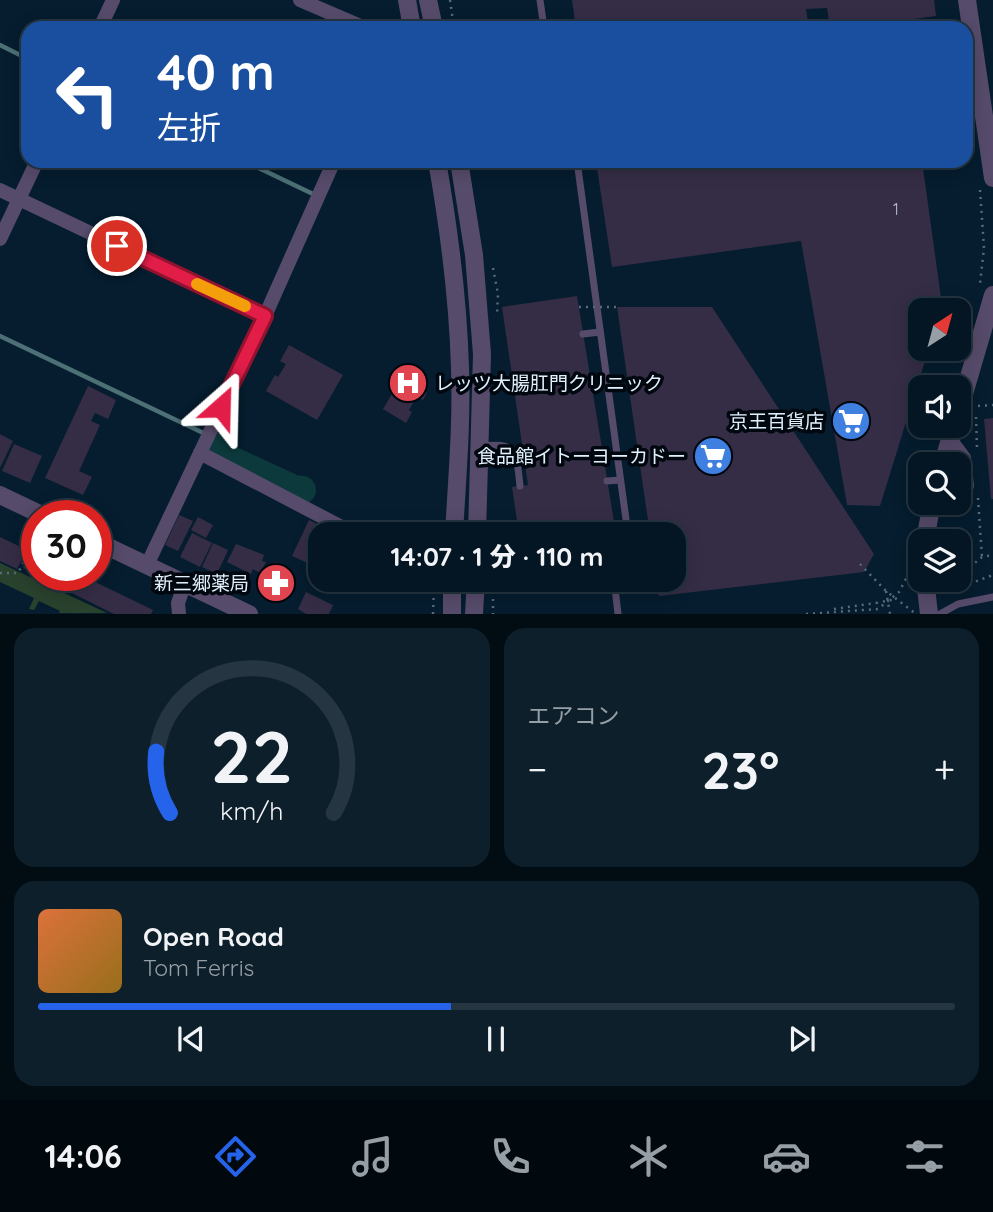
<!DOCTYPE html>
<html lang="ja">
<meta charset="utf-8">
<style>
:root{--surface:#041623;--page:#0d1f2b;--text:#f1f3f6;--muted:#979fa6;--line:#253541;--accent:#2563eb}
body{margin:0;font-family:Quicksand,"Noto Sans JP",sans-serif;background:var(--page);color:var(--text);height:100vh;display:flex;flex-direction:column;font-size:26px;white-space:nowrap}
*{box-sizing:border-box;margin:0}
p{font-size:23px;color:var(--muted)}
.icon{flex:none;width:38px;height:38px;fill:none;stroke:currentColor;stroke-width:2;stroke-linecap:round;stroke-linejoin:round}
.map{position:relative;height:614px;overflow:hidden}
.side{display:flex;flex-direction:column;gap:14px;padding:14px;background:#020c13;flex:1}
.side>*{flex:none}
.guide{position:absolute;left:21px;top:21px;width:952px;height:147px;border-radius:21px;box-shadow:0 4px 18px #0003,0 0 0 2px var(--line);background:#1a4fa0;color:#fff;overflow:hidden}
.needle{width:46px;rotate:36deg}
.buttons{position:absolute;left:908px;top:298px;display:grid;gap:14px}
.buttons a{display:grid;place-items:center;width:63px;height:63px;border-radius:14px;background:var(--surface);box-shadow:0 4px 18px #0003,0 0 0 2px var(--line);font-size:35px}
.speed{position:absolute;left:21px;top:500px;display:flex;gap:14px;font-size:35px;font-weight:700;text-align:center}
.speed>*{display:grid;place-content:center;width:91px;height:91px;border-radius:50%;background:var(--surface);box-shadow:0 4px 18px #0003,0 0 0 2px var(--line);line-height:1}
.speed .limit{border:10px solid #d22;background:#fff;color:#111}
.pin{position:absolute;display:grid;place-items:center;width:60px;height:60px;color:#fff;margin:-30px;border:4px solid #fff;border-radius:50%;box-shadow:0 2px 7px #0007}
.me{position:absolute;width:77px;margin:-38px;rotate:25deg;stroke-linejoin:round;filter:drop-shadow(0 0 5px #0008)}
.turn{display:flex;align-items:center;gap:24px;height:147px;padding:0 21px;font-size:32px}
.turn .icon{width:91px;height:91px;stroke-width:2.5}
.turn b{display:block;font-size:49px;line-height:60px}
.big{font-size:52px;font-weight:800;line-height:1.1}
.side .card{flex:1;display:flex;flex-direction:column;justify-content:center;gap:10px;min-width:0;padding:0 24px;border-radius:21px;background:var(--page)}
.side .dial{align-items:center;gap:0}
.dial svg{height:182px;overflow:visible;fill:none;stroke:var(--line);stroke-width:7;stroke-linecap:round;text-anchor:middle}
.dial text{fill:var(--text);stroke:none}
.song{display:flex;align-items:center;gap:21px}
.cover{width:84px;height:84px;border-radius:10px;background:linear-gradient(135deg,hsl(20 70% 55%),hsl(40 70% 35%))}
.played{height:7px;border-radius:4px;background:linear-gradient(90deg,var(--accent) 45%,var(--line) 45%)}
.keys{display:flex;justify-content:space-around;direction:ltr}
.heat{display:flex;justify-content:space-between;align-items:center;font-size:38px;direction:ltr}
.side .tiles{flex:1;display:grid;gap:14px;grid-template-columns:1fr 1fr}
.card:last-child{grid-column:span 2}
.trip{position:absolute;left:308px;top:522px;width:378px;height:70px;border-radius:21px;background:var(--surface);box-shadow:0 4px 18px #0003,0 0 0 2px var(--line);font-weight:800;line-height:70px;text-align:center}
.dock{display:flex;height:112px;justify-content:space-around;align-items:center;background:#02090e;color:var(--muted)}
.dock .icon{width:49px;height:49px}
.dock .on{color:var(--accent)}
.dock b{font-size:32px;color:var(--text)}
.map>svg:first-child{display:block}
</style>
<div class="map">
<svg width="993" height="614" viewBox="0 0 993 614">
<rect width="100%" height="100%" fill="#051d2f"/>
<polygon fill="#29422d" points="0,563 107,613 59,613 60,611 39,601 34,610 29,609 34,598 0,582"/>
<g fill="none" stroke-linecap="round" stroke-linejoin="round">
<g stroke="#4c7076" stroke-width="4.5">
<polyline points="0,45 28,59"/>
<polyline points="244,161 313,194"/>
<polyline points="0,336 218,440"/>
</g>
<polyline stroke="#0c393c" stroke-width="28" points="224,429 218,441 219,450 227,458 294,489 302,490"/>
</g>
<g fill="#352d46">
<polygon points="572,0 934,0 936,16 849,28 830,28 827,8 806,9 809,28 576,28"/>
<polygon points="596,161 922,161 942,305 941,310 920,310 920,348 929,348 880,506 847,505 801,241 612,267"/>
<polygon points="577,296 616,534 519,534 512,487 528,485 502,307"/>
<polygon points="617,307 712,307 874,554 864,572 659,596 656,579 674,579 674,534 650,534"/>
<polygon points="289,345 343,375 317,420 266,391 275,375 278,377 286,364 280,361"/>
<polygon points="404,374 423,385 421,389 427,393 423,400 417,396 409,410 412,412 406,423 383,409"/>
<polygon points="88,386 116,400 108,419 95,413 91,421 100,425 79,471 92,477 83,495 45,478"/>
<polygon points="993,418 993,499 991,499 984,419"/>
<polygon points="0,434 13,441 0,468"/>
<polygon points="14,444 42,456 30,483 2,471"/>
<polygon points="179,515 193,521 178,551 165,545"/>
<polygon points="198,517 213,525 206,538 191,530"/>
<polygon points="309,520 331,531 329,534 320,534 320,553 314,566 292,556"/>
<polygon points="192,533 212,543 200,567 180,557"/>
<polygon points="0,537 27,550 17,569 0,561"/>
<polygon points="213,543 228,550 217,574 202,567"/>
<polygon points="236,544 264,555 262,561 266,562 260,573 253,569 251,574 227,562"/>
<polygon points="31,551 37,553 37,575 23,568"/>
<polygon points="274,567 291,575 279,601 262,593"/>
<polygon points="38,576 83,576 153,610 151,614 114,614"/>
<polygon points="306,592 333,605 329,614 306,614 298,609"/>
</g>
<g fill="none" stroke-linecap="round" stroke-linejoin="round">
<g stroke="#576b7b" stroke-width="2.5" stroke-dasharray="2 5" stroke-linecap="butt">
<polyline points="450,0 454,28"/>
<polyline points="980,190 984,248 980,284"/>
<polyline points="493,268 498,294 497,314"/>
<polyline points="978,406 993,405"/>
<polyline points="976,417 977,449"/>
<polyline points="916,495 920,478"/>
<polyline points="978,498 982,557"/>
<polyline points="0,573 18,573 37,535"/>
<polyline points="959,576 982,557 993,555"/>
<polyline points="952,579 961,587 993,575"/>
<polyline points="493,599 493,614"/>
<polyline points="834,609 876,603"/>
<polyline points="433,614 434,586"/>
<polyline points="806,614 878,609 899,592 907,577 909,547"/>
</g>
<g stroke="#574b6b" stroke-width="7">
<polyline points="540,0 544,28"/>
<polyline points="577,161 628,534"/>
<polyline points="583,334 600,332"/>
<path d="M481 446C518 442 516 451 520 486"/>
<polyline points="607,481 620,480"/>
<polyline points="617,579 615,588 618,614"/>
<polyline points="940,614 958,604 993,597"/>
</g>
<g stroke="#574b6b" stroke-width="14">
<polyline points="300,0 365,28"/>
<polyline points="100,28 113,0"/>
<polyline points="0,190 265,316"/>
<polyline points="0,239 37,161"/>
<polyline points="950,439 964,458 967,486 959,494"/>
<polyline points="200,453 355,534"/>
<polyline points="147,565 265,316 334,161"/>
<polyline points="179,614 178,603 185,583"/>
</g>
<g stroke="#574b6b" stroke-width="18">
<polyline points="407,0 412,28"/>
<polyline points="428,0 434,28"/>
<polyline points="967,0 993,178"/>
<path d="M437 161C449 229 458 298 460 368 462 423 457 479 454 534"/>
<polyline points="459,161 474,255 482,354 477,534"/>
<polyline points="959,411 993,295"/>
<polyline points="943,464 954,425"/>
<polyline points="0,495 44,516"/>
<polyline points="96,541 249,614"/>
<polyline points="925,541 932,502"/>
<polyline points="925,579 929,614"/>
<polyline points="452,614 452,579"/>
<polyline points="474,614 476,579"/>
</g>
<g stroke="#576b7b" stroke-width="2.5" stroke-dasharray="2 5" stroke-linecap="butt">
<polyline points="579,307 617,307"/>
<polyline points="860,564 886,591 916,614"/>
<polyline points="886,591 890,614"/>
<polyline points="876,603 896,599"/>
</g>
</g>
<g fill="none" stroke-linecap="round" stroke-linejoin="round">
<g stroke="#92132f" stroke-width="18">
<polyline id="route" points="117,246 265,316 221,407"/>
</g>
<use href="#route" stroke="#e11d48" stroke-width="12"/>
<polyline stroke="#f59e0b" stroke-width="12" points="197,284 245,306"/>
</g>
<defs>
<g id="hospital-disc" transform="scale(2.0125)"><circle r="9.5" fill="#e0444e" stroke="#01070e"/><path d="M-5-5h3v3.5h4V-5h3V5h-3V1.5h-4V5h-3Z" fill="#fff"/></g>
<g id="supermarket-disc" transform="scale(2.0125)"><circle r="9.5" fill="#3f7fe0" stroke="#01070e"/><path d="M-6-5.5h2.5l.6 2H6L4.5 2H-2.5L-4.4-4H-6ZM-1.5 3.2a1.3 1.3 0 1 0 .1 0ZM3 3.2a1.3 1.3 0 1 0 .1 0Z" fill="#fff"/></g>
<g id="pharmacy-disc" transform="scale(2.0125)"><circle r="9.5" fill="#e0444e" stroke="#01070e"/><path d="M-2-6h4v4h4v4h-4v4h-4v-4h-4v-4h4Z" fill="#fff"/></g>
</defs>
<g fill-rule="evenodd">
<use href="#hospital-disc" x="408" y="383"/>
<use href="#supermarket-disc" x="851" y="421"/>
<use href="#supermarket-disc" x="713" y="456"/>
<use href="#pharmacy-disc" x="276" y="583"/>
</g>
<g text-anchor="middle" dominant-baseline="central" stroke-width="7" stroke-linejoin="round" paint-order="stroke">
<g font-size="16" fill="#b6bfce">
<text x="896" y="209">1</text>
</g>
<g font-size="19" fill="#e1f0fc" stroke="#01070e" text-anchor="end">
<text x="435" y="383" text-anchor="start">レッツ大腸肛門クリニック</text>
<text x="824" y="421">京王百貨店</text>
<text x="686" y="456">食品館イトーヨーカドー</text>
<text x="249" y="583">新三郷薬局</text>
</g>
</g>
</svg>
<div class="buttons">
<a><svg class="needle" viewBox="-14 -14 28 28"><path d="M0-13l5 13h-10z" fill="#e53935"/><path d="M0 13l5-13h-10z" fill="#979fa6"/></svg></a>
<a><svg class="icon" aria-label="sound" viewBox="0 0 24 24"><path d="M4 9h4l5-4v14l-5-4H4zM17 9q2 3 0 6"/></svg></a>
<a><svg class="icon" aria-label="search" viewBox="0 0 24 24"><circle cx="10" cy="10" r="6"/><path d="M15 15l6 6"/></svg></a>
<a><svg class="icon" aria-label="layers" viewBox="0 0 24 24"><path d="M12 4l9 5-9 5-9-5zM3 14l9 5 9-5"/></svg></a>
</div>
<div class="speed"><div class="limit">30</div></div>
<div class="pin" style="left:117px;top:246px;background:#d93025"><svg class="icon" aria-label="arrive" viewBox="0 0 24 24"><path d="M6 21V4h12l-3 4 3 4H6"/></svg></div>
<svg class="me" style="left:221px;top:407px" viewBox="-20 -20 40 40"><path d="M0-17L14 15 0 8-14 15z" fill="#e11d48" stroke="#fff" stroke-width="4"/></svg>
<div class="trip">14:07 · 1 分 · 110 m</div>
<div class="guide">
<div class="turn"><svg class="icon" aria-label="left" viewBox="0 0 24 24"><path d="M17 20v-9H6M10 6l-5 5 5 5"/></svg><div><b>40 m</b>左折</div></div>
</div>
</div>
<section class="side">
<div class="tiles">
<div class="card dial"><svg viewBox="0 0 100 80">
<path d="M14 69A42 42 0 1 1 86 69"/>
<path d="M14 69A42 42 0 0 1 8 42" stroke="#2563eb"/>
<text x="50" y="56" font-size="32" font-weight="700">22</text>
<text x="50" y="72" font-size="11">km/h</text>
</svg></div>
<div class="card"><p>エアコン</p>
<div class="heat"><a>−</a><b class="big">23°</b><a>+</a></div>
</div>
<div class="card">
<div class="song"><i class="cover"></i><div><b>Open Road</b><p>Tom Ferris</p></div></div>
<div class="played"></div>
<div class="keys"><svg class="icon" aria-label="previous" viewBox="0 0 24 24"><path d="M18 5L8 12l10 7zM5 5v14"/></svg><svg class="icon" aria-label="pause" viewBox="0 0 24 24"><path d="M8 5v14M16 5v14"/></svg><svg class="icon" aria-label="next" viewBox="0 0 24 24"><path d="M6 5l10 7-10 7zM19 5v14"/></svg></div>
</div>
</div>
</section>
<nav class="dock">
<b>14:06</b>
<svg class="icon on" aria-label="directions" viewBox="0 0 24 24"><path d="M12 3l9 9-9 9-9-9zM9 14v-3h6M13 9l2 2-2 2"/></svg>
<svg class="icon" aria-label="music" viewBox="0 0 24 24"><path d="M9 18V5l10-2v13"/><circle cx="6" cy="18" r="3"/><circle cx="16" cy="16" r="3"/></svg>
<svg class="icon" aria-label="phone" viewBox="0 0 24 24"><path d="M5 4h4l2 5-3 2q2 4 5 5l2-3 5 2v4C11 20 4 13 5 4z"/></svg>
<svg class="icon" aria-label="climate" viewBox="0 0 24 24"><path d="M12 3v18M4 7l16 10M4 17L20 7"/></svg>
<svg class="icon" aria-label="car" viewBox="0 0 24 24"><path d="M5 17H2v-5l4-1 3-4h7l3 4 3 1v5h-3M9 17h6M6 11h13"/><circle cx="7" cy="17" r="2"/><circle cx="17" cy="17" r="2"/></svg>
<svg class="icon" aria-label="filters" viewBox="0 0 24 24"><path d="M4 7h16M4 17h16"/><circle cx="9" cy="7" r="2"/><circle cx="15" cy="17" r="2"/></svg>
</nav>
